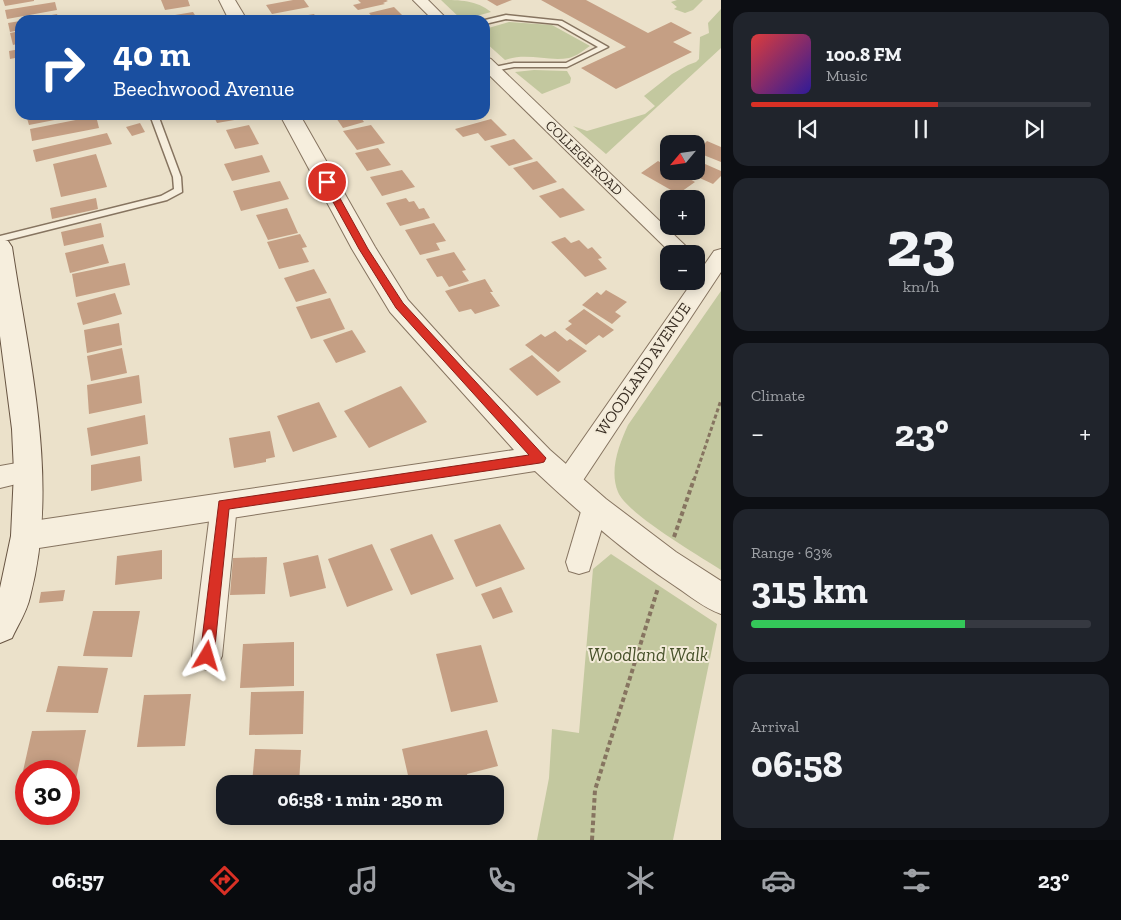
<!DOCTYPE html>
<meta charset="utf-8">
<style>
:root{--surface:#171b24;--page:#20242c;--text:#f1f3f6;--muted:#9ea1a6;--line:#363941;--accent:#d93025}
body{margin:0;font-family:"Zilla Slab",serif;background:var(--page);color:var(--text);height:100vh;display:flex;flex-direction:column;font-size:19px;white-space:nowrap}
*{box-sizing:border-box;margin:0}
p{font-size:16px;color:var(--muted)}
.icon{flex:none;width:28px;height:28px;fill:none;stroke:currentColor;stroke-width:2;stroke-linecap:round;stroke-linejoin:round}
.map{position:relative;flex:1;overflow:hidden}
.drawer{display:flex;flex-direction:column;gap:12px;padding:12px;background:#0d0f14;width:400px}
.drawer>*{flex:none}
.hud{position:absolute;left:15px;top:15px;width:475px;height:105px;border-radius:15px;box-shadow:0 2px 12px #0003;background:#1a4fa0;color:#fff;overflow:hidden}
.needle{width:32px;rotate:241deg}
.fabs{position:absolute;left:660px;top:135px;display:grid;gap:10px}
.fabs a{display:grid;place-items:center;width:45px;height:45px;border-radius:10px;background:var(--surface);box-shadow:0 2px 12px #0003;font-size:25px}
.speed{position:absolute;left:15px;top:760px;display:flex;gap:10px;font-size:25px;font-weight:700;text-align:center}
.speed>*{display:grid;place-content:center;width:65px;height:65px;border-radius:50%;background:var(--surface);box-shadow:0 2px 12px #0003;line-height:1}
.speed .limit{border:8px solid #d22;background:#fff;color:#111}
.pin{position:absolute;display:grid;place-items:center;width:42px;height:42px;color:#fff;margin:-21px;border:2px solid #fff;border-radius:50%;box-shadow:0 1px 5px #0007}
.me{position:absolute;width:55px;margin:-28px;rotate:7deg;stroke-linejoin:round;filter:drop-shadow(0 0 4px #0008)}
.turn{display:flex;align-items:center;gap:18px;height:105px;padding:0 15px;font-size:22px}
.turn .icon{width:65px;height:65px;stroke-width:2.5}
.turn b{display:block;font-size:35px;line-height:42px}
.big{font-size:38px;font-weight:700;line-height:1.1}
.drawer .tile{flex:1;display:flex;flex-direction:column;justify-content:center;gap:8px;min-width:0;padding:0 18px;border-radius:15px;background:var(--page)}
.drawer .dial{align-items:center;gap:0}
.dial b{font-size:65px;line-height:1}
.song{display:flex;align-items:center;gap:15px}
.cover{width:60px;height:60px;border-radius:8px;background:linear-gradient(135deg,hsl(0 70% 55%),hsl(250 70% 35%))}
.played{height:5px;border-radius:2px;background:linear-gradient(90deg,var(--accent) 55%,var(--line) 55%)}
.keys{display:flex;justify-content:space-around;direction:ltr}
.heat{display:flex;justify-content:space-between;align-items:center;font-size:28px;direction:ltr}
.charge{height:8px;border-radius:4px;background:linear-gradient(90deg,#34c759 63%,var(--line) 0)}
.trip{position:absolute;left:216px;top:775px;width:288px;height:50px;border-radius:15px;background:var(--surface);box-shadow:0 2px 12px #0003;font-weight:700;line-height:50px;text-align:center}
.dock{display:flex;height:80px;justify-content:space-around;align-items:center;background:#090b0e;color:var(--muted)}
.dock .icon{width:35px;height:35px}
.dock .current{color:var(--accent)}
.dock b{font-size:22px;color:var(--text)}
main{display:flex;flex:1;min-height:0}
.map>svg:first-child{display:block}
</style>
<main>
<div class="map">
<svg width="721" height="840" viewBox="0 0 721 840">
<rect width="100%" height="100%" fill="#ebe1ca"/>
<g fill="#c3c89f">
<path d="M441 0C460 0 476 0 491 12L462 20Z"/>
<polygon points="677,0 703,0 693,10 685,13 674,9 677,7 671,2"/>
<polygon points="721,9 721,48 606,154 573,126 587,131 645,114 655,106 644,96 672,74 688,65 696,62 699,59 700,37 709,33 708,23"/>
<path d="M509 22 552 25 590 46C584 50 577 56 569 58 548 62 527 52 505 60L485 42V29Z"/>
<polygon points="534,70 567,71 571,78 570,83 542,94 515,72"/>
<path d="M721 291V570C698 555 627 514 618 492 609 470 619 445 628 425Z"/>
<polygon points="611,554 717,624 673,840 537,840 549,778 552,729 579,733 593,569"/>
</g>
<g fill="#c59f84">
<polygon points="3,0 34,0 34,1 5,6"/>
<polygon points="161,0 188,0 190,6 165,10"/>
<polygon points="293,0 304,0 309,7 272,14 266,5"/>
<polygon points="358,0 386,0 388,1 383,3 385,4 358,10 353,5 361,3"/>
<polygon points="487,0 512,0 497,6"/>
<polygon points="541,0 586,0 648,33 671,22 692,33 673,42 692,52 616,89 581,68 626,47"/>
<polygon points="55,2 57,10 7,19 5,10"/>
<polygon points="394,7 407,20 375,20 369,13"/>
<polygon points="193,12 198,20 164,20 163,17"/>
<polygon points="57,14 59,20 30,20 30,19"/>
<polygon points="314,14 318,20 285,20 285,19"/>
<polygon points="20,21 20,30 10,32 8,23"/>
<polygon points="20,31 20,43 13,45 10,33"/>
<polygon points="20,49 20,57 10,59 9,51"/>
<polygon points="26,115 75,115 75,116 29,125"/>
<polygon points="213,115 245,115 246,118 217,123"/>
<polygon points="334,115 359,115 364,122 343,128"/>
<polygon points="96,116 99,128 32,141 30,129"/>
<polygon points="491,119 507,135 485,141 478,133 463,137 455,129"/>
<polygon points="140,123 145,132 132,136 126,127"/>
<polygon points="249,125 259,144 235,149 226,130"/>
<polygon points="371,125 385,143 357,150 343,131"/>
<polygon points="107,133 112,144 36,162 33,150"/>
<polygon points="514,139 533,159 509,166 490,146"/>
<polygon points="707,141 721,147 721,162 696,152"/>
<polygon points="378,148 391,165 367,171 355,153"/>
<polygon points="96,154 107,187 61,197 53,164"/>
<polygon points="262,155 270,172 232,181 224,164"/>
<polygon points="696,160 721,171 721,176 713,184 684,171 696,171"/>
<polygon points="537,161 557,182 533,190 513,168"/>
<polygon points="658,161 669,167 669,171 676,171 695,182 678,194 641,173"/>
<polygon points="402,170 415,187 382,196 370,177"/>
<polygon points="280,181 289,199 241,211 233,191"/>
<polygon points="563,188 585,210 560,218 539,196"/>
<polygon points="96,198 98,209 52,219 50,208"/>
<polygon points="406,198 409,202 414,201 419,209 424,208 430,218 400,226 386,203"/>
<polygon points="287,208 298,233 268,240 256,215"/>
<polygon points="101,223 104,237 64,246 61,232"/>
<polygon points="434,223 446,241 436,243 440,250 420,255 405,230"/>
<polygon points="300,234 307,247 302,248 309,262 279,269 267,242"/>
<polygon points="565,237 571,243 579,240 588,249 592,247 602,258 598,259 607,269 585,277 551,242"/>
<polygon points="103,244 109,263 70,273 65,253"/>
<polygon points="454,252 466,270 462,271 469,281 449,287 442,276 437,277 426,259"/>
<polygon points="125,263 130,285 76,297 72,274"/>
<polygon points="314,269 327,293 296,302 284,278"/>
<polygon points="485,279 493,292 490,292 500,306 475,314 471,309 459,312 445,291"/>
<polygon points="606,290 627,302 615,312 621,316 612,324 582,305 597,292 601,295"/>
<polygon points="115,293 122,314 83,325 77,303"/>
<polygon points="330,298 345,329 311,339 296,307"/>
<polygon points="584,309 614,330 603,338 599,335 586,345 565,329 572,324 568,321"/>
<polygon points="119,323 122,345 87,353 84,330"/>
<polygon points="352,330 366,352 336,363 323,340"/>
<polygon points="555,331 567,341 570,339 587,351 558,372 525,345 541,334 545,337"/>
<polygon points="122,348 127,373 91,381 87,356"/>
<polygon points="532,355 561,382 537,396 509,369"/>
<polygon points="139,375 142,403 89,414 87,385"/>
<polygon points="401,386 427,422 369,448 344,411"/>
<polygon points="319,402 337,437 293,452 277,416"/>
<polygon points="145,415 148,444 91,456 87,428"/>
<polygon points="270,431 275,457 266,459 266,462 234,468 229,438"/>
<polygon points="140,456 142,481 91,491 91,465"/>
<polygon points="500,524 525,569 476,587 454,540"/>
<polygon points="432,534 454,579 411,595 390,549"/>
<polygon points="372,544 393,590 347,607 328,559"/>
<polygon points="162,550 162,579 115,585 117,556"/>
<polygon points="318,555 326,588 290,597 283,563"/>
<polygon points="267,557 265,594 230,595 233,558"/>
<polygon points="501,587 513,612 493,619 481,594"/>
<polygon points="65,590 63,601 39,603 41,592"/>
<polygon points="93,611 140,611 132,657 83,656"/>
<polygon points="294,642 294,686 240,688 243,644"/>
<polygon points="481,645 498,702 451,712 436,654"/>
<polygon points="58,666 108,668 98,713 46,712"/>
<polygon points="304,691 303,734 249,735 251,692"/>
<polygon points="191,694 185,746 137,747 144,695"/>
<polygon points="86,730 76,780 69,780 69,771 26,771 26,780 21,780 32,731"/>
<polygon points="487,730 498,766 467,774 470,784 410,784 402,749"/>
<polygon points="255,749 301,750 299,784 252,784"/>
</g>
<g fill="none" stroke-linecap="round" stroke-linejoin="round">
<g stroke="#867460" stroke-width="3">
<g id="service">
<polygon points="506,15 562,21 608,47 567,67 514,67 490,72 490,68 514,63 566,63 598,47 558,24 506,19 485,24 485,20"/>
<polygon points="150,115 158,115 181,177 182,192 167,200 0,242 0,236 161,196 174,189 173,177"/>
</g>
</g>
<g stroke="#867460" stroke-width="2">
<g id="minor">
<polygon points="413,0 428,0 448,20 433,20"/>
<polygon points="485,57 491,59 694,254 672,254 485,71"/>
<polygon points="721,249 721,272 576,491 567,494 558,491 554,483 558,475 693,281 696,281 696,277 714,251"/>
<polygon points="28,461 37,465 40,472 37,479 0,488 0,466"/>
<polygon points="224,494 233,497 237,505 222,656 217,666 207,670 197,666 192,656 211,505 215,497"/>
<polygon points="595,497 604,500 608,508 589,571 579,574 569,571 566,562 582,508 586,500"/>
</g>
</g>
<g stroke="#867460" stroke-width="2">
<g id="tertiary">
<polygon points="219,0 235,0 247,20 229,20"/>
<path d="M280 115H300L375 247 408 300 467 365 550 450 606 499 676 552 721 581V614C704 608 690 596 675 586 624 552 579 512 535 471L26 550 15 546 11 536 15 526 26 522 514 450 390 312 352 249Z"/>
</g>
</g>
<g stroke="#685543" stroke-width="2">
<path id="secondary" d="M0 239 8 241 12 247C29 361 60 482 30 597 27 611 18 625 12 638L0 643V588L11 536 14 472 12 429 0 336Z"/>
</g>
<polyline stroke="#867460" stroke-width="3" stroke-dasharray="4 2.5" stroke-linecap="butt" points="694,480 721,400"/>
<g stroke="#867460" stroke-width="4" stroke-dasharray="4.5 3" stroke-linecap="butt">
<polyline points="674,537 694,479"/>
<polyline points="592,840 595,790 658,588"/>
</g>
<use href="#service" fill="#f6eedd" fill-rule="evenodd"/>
<use href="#minor" fill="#f6eedd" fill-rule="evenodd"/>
<use href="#tertiary" fill="#f6eedd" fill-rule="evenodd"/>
<use href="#secondary" fill="#f6eedd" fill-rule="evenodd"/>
</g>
<polygon fill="#d93025" stroke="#8d1f18" points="327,179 331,182 368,249 403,303 546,458 544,462 540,463 229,509 214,656 212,661 207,663 202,661 200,656 219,501 529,455 396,308 359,249 322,182"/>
<g text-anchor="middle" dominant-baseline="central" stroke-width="4" stroke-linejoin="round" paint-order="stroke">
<g font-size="14" fill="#382d22" stroke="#f3ebd9">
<text transform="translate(584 158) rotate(44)">COLLEGE ROAD</text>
</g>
<g font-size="16" fill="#382d22" stroke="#f3ebd9">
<text transform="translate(643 369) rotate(-56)">WOODLAND AVENUE</text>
</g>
<g font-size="19" font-style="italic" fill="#48522b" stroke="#f3ebd9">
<text x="648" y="654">Woodland Walk</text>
</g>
</g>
</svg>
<div class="fabs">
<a><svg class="needle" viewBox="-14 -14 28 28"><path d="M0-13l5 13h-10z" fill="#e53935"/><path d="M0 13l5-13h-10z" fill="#9ea1a6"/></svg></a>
<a>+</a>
<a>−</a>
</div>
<div class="speed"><div class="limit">30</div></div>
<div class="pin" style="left:327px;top:182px;background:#d93025"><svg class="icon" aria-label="arrive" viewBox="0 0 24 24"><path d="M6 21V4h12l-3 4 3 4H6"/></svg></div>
<svg class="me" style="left:207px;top:656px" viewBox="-20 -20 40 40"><path d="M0-17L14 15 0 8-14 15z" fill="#d93025" stroke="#fff" stroke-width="4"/></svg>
<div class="trip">06:58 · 1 min · 250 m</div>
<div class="hud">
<div class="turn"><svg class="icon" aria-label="right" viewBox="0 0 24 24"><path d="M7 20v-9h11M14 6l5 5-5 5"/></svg><div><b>40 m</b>Beechwood Avenue</div></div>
</div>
</div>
<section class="drawer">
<div class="tile">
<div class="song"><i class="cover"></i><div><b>100.8 FM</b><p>Music</p></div></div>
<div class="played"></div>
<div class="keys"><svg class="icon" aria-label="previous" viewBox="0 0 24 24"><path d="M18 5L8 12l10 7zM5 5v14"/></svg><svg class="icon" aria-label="pause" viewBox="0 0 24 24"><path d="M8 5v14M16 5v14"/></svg><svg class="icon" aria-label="next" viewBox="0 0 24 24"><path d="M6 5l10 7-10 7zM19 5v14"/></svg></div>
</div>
<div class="tile dial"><b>23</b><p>km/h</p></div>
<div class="tile"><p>Climate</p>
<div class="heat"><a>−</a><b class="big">23°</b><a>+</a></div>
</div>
<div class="tile"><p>Range · 63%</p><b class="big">315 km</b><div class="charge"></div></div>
<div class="tile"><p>Arrival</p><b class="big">06:58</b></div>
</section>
</main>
<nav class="dock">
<b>06:57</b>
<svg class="icon current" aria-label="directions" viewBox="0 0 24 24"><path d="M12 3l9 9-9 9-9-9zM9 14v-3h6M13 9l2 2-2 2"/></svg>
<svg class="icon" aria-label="music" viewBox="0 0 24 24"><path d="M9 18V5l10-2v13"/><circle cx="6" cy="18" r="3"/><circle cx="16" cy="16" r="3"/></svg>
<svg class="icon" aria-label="phone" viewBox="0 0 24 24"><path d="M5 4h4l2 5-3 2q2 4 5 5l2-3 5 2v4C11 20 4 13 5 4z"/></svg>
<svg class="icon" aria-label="climate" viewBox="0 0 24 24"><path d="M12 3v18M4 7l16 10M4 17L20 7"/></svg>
<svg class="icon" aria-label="car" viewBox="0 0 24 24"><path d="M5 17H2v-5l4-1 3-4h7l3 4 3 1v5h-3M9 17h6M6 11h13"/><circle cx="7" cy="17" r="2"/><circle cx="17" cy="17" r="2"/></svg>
<svg class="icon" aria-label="filters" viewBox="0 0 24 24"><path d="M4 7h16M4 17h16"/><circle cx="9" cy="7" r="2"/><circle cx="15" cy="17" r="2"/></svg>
<b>23°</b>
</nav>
